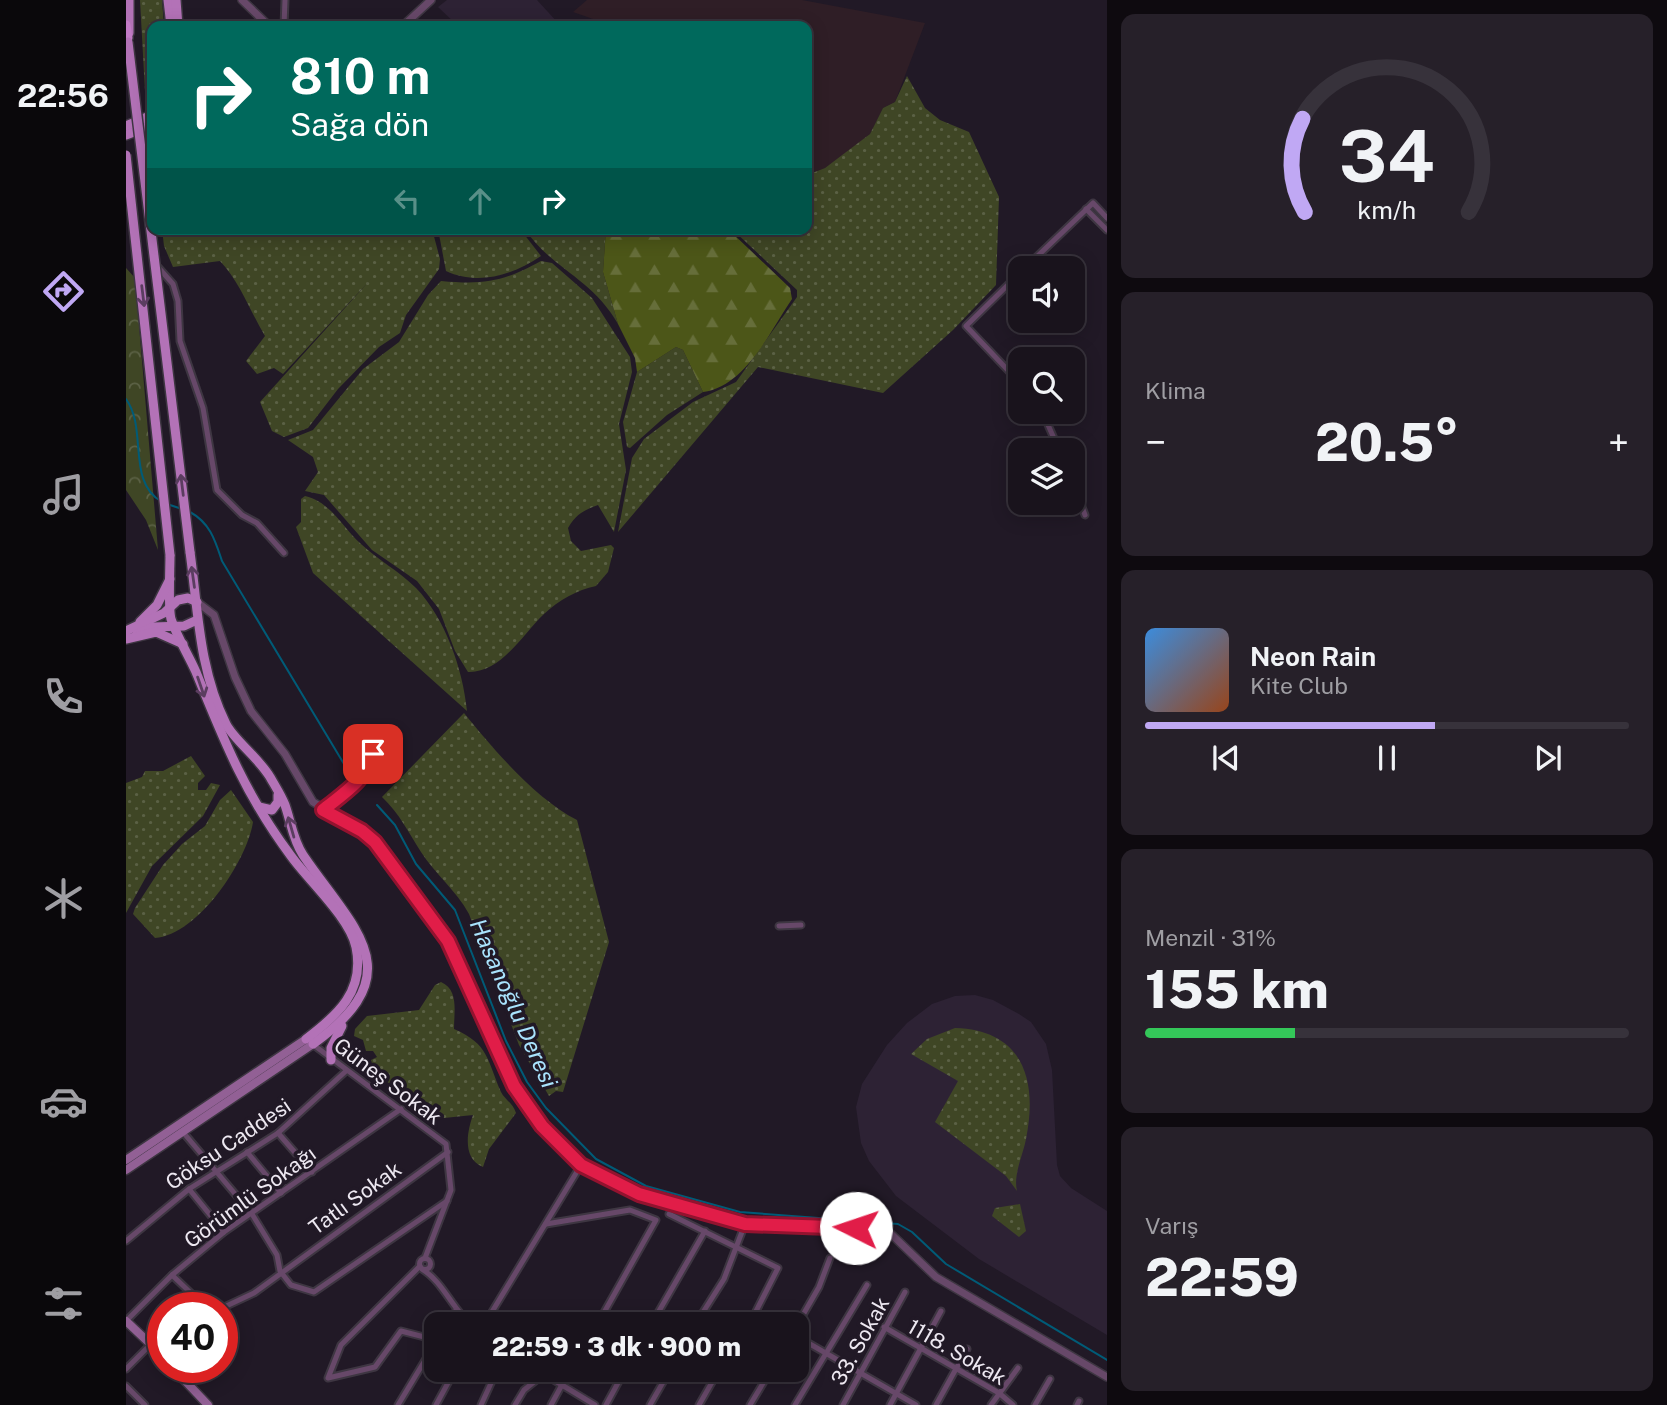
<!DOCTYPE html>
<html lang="tr">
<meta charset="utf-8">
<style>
:root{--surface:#19131c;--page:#262029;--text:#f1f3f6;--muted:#9f9ea3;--line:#37323b;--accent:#c0a8f4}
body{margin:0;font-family:"Public Sans",sans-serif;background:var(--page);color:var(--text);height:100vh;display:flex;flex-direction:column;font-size:26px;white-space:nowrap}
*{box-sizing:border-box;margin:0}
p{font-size:23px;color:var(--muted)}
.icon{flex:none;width:38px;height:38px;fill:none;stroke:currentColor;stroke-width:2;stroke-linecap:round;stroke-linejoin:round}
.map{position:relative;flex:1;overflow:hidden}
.panel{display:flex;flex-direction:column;gap:14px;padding:14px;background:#0e0a0f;width:560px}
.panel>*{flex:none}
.banner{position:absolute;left:21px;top:21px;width:665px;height:214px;border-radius:14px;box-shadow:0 4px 18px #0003,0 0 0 2px var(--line);background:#00695c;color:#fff;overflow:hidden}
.controls{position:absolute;left:882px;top:256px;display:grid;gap:14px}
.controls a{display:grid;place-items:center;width:77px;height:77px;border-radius:14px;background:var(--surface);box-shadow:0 4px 18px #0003,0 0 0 2px var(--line);font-size:35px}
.speed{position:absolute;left:21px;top:1292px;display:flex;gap:14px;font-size:35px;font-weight:700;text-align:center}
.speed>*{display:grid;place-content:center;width:91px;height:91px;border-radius:50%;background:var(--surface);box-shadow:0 4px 18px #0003,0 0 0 2px var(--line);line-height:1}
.speed .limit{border:10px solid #d22;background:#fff;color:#111}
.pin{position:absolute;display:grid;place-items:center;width:60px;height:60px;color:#fff;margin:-30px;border-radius:14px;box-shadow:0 4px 10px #0006}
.me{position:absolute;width:77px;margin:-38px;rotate:274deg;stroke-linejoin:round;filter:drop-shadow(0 0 5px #0008)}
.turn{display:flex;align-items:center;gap:24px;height:147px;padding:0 28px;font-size:32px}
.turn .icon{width:91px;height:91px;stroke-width:2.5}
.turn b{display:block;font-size:49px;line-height:60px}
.lanes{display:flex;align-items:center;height:66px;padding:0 28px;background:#0003;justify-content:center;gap:35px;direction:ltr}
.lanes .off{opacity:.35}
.big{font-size:52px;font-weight:800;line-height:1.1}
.panel .card{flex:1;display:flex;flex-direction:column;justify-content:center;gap:10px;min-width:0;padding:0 24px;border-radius:14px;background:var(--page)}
.panel .dial{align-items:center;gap:0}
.dial svg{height:182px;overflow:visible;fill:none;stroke:var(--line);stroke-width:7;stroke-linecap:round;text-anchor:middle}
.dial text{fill:var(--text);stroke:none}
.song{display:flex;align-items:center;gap:21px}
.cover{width:84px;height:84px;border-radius:10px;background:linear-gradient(135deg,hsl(210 70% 55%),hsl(20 70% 35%))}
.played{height:7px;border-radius:4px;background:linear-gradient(90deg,var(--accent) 60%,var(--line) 60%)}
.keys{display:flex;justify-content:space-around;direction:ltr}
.heat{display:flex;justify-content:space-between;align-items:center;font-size:38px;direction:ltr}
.charge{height:10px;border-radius:5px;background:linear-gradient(90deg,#34c759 31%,var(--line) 0)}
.trip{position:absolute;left:298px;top:1312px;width:385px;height:70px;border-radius:14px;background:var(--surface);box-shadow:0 4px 18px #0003,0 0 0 2px var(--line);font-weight:800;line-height:70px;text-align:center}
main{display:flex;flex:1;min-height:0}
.menu{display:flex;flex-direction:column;width:126px;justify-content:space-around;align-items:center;background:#0a080b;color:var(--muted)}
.menu .icon{width:49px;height:49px}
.menu .current{color:var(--accent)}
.menu b{font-size:32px;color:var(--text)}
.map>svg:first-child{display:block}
</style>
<main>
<nav class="menu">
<b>22:56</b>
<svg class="icon current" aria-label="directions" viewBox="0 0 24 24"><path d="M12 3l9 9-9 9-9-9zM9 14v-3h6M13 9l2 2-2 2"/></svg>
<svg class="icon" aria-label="music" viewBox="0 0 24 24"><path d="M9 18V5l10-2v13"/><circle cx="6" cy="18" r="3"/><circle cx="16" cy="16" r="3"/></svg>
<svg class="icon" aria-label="phone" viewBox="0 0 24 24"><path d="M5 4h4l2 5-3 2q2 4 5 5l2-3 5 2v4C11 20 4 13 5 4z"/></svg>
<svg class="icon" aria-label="climate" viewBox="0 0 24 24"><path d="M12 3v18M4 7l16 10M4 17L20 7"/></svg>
<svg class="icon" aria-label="car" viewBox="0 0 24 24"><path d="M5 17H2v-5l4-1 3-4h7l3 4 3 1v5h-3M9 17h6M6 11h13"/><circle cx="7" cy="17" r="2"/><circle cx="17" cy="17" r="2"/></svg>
<svg class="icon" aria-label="filters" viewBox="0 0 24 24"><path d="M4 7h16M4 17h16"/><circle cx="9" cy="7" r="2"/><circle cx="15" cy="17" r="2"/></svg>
</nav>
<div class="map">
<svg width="981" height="1405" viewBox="0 0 981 1405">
<defs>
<pattern id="grass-dots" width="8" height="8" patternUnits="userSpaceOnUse" patternTransform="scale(1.75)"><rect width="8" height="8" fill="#3f4625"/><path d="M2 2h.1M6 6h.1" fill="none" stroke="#5b6145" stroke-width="1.8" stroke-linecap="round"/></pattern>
<pattern id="forest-firs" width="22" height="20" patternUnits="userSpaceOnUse" patternTransform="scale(1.75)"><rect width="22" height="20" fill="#4c5618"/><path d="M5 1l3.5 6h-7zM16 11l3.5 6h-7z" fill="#666e3a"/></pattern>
<pattern id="park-crowns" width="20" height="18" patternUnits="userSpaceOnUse" patternTransform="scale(1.75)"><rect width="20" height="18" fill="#3f4625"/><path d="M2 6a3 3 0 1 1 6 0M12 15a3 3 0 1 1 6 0" fill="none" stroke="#5b6145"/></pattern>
</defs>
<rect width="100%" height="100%" fill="#211926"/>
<polygon fill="#2f1e26" points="461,0 676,0 799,23 769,102 757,108 744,134 730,146 699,168 681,175 681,26 487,26 447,12"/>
<g fill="#2d2234">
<polygon points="321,0 411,0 433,24 332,26 312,7"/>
<polygon points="849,995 867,1000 893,1014 905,1022 920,1044 926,1070 931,1165 934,1176 945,1188 981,1211 981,1335 853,1259 770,1196 743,1161 735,1143 730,1107 736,1084 761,1045 781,1023 806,1004 829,996"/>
</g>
<g fill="url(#grass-dots)">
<polygon points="14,0 36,0 38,26 26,26 26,107 20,110"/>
<polygon points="781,76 799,108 814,120 843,132 873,197 870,285 827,330 757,393 632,367 492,532 506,458 518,439 567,402 610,382 671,297 671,290 606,229 641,229 651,236 654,229 681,229 681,175 699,168 744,134 757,108 769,102"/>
<path d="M36 229H306L314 259 313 269 280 315 274 333 253 347 212 389 182 428 158 437 146 431 134 402 246 278 157 374 148 368 131 374 120 361 139 336C124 311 114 282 94 261L47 267 38 246Z"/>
<path d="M312 229H394L415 256C387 275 352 286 320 271Z"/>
<path d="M399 229H480L477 272 492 324C466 278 423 267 399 229Z"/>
<path d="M415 261 426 263 466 298 504 357 506 372 493 424 500 470 488 532 472 505C457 511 451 513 442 528L445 541 455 551 485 545 488 548 482 572 470 586C451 590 433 600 418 614 396 635 375 673 342 672L329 651 313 609 291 581 246 550 198 495 179 491 192 472 187 457 162 440 187 430 237 369 273 342 302 295 315 281C358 285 377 282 415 261Z"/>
<polygon points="550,347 557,350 577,392 541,415 504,448 501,447 497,422 511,372"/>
<path d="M179 496C205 502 216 527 235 544 252 560 273 571 290 588 319 618 337 669 341 711L187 573 170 527 175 522V499Z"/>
<path d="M338 713C367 749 410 799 451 820L483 942 437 1092 430 1091 423 1096 393 1045 343 914C330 890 309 874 295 852 282 832 274 814 256 797Z"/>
<polygon points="65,756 79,776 72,783 72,790 80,790 85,783 94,785 77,816 26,866 0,913 0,783 16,777 19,771 37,771"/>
<path d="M105 790 127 822C121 861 72 935 29 938L7 914 9 908 37 865 56 844 79 826 94 800Z"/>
<path d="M315 982C333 990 328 1011 328 1029 363 1044 361 1060 375 1092 379 1100 387 1103 390 1113L363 1149 357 1167C336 1158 341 1132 347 1115L318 1118 306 1105 265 1086 243 1061 251 1057 247 1051H240L237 1040 228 1036 229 1029 241 1016 293 1010 309 985Z"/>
<path d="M829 1028C897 1030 912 1080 900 1139 897 1155 887 1175 891 1191L880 1176 809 1122 832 1081 785 1054 801 1039Z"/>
<polygon points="894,1204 900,1231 893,1237 866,1216 869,1208"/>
</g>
<path fill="url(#forest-firs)" d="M480 229H602L664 288 666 299C644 331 620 386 577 392L557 350 550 347 511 372 509 358 492 324 477 272Z"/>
<polygon fill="url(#park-crowns)" points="0,268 9,278 32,550 20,520 0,490"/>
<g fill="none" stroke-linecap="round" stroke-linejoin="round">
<g stroke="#005b77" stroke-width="2">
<path d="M0 399C22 429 0 482 36 502"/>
<polyline points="41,504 56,509"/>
<path d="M64 512C84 523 89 540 96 561L218 764"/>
<polyline points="251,805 269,825 290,864 329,910 380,1041 401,1082 420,1108 470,1159 520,1186 614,1212 772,1224 786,1232 820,1264 981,1360"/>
</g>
<g stroke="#3e3642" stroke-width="9">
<g id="minor">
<polyline points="158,26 159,0"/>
<polyline points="17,164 26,154"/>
<polyline points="960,209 981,230"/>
<polyline points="31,266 47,284 52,301 54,341 77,408 91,490 116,515 131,523 158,553"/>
<polyline points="899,268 967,203 981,218"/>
<polyline points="894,273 840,326 894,383"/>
<polyline points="916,411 933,450"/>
<polyline points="947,483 959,515"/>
<path d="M197 810C221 791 250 774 244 740"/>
<polyline points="653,926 675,925"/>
<polyline points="185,1043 320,1144 325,1190 299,1258"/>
<polyline points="56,1131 126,1214 151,1255 154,1271 165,1285 188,1292 321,1201"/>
<polyline points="152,1133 186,1172"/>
<polyline points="121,1152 155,1193"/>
<polyline points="63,1189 98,1232"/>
<polyline points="543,1214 652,1268 623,1325"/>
<polyline points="420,1224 504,1210 530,1220 471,1325"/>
<polyline points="0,1241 63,1189 152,1133 220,1071"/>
<circle cx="299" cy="1264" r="5.5"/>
<polyline points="294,1266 215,1345 202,1378 249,1367 275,1331 310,1340"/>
<path d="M296 1269C317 1282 326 1308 345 1325"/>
<polyline points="46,1275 70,1298 91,1307"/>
<polyline points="96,1308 128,1293 322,1152"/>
<polyline points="330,1310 331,1325"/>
<polyline points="0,1321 46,1275 98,1232 275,1109"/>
<polyline points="342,1322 362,1316"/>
<polyline points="358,1325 455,1165"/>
<polyline points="525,1325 579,1231"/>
<polyline points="569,1325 598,1279 619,1224"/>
<polyline points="670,1327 693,1287 704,1258"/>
<polyline points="758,1327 873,1393 887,1405"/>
<polyline points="670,1336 790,1405"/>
<polyline points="0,1369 25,1344"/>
<polyline points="411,1370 469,1405"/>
<polyline points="0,1386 19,1405"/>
<polyline points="272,1405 310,1342"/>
<polyline points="310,1405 329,1370"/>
<polyline points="355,1405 371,1370"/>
<polyline points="389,1405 398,1390 418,1374"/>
<polyline points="425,1405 444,1370"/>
<polyline points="480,1405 499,1370"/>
<polyline points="524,1405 544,1370"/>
<polyline points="573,1405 593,1370"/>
<polyline points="624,1405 645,1370"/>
<polyline points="669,1405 741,1285"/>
<polyline points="717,1405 779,1292"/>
<polyline points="764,1405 815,1311"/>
<polyline points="810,1405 841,1349"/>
<polyline points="865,1405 892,1368"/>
<polyline points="909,1405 924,1379"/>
<polyline points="951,1405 953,1401"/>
</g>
</g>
<g stroke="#3e3642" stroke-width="10">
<g id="tertiary">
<polyline points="116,0 143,26"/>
<polyline points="277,26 305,0"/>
<polyline points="71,602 88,615 109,677 125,711 159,754 187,802 236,831 267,864 322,941 388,1086 416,1127 455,1165 513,1194 619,1224 706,1226 764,1233 810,1277 981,1377"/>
</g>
</g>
<g stroke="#3e3642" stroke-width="11">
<g id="secondary">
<polyline points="0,1160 180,1039"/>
<polyline points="0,1170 187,1044"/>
<polyline points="0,1321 37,1356"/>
<polyline points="46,1367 82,1405"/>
</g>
</g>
<g stroke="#3e3642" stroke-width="12">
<g id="primary">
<polyline points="42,0 45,26"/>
<polyline points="50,0 52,26"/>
<polyline points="3,33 3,0"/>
<polyline points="0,126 26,115"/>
<polyline points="0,135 26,125"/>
<path d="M64 552C72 610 73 670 100 724 108 740 132 757 144 777 149 786 155 795 159 805 165 822 167 840 177 855 227 929 288 972 187 1044"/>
<path d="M44 555C44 569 42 608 45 619 51 637 62 654 70 672 98 741 120 796 165 856 183 881 224 918 230 947 239 991 212 1015 180 1039"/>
<polyline points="14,622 31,605 44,579"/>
<polyline points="0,631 38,613 52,600 62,598 71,602"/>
<polyline points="11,634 27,627 58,626 71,620"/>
<polyline points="0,639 30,632 57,644"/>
<polyline points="133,807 146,810 152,802 152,795"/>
<polyline points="205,1060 205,1048 216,1026"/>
</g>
</g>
<g stroke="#3e3642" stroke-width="12">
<polyline id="trunk" points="0,25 2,38"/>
</g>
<use href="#minor" stroke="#674869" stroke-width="5"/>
<use href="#tertiary" stroke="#674869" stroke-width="7"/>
<use href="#secondary" stroke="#926095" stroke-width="8"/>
<use href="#primary" stroke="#b372b7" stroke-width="9"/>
<use href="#trunk" stroke="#c27ac6" stroke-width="9"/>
<g stroke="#3e3642" stroke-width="12" stroke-linecap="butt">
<g id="primary-bridge">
<polyline points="2,42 64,552"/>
<polyline points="0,155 44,555"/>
</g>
</g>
<use href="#primary-bridge" stroke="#b372b7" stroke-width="9"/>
</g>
<defs><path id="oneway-shaft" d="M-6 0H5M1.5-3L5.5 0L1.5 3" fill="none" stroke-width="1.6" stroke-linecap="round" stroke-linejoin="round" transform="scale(1.75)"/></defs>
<g stroke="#5b3d60">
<use href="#oneway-shaft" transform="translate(17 296) rotate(83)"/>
<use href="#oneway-shaft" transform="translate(56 485) rotate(-97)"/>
<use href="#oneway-shaft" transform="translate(67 577) rotate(-98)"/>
<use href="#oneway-shaft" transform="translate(75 687) rotate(71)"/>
<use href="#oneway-shaft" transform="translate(165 827) rotate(-106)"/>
</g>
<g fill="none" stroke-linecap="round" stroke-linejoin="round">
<g stroke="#92132f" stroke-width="18">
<path id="route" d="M247 754C241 779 217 794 197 810L236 831 249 842 322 941 388 1086 416 1126 455 1165 513 1194 619 1224 730 1228"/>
</g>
<use href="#route" stroke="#e11d48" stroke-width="12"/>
</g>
<g text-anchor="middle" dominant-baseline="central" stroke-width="7" stroke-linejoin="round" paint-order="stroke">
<g font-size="21" fill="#ede8f1" stroke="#211926">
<text transform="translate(262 1081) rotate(37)">Güneş Sokak</text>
<text transform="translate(102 1144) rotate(-34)">Göksu Caddesi</text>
<text transform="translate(124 1197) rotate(-36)">Görümlü Sokağı</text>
<text transform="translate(229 1198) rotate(-36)">Tatlı Sokak</text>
<text transform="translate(734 1341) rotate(-61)">33. Sokak</text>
<text transform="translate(831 1352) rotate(30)">1118. Sokak</text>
</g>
<g font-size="23" font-style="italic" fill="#a9e3fd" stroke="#211926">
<text transform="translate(388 1003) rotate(66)">Hasanoğlu Deresi</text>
</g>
</g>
</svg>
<div class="controls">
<a><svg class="icon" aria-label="sound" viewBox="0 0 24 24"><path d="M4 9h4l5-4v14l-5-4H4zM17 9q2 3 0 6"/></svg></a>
<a><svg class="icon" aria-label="search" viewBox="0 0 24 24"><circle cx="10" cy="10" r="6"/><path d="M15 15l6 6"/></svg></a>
<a><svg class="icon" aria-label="layers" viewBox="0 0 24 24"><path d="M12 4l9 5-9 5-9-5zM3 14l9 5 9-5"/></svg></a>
</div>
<div class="speed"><div class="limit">40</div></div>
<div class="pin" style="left:247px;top:754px;background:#d93025"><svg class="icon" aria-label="arrive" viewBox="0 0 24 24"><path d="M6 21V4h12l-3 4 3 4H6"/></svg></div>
<svg class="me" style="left:730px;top:1228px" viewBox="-20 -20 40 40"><circle r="19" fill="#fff"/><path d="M0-13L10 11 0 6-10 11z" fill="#e11d48"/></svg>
<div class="trip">22:59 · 3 dk · 900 m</div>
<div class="banner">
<div class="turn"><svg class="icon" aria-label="right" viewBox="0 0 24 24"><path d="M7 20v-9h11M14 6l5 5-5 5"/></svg><div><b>810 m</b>Sağa dön</div></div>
<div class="lanes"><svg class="icon off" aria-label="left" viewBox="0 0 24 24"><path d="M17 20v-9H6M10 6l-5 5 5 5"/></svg><svg class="icon off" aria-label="ahead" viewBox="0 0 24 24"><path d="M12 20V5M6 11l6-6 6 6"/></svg><svg class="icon" aria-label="right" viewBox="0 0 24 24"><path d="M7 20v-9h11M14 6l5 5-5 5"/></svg></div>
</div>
</div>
<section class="panel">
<div class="card dial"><svg viewBox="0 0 100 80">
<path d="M14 69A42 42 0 1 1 86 69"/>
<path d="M14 69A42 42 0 0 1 13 28" stroke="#c0a8f4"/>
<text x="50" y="56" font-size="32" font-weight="700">34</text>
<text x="50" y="72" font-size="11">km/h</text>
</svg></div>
<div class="card"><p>Klima</p>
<div class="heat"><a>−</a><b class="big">20.5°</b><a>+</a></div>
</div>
<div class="card">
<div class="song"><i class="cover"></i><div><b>Neon Rain</b><p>Kite Club</p></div></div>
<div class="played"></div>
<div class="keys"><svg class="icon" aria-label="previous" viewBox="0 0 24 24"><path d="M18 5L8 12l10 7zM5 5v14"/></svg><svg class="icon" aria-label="pause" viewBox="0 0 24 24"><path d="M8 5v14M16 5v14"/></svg><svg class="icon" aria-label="next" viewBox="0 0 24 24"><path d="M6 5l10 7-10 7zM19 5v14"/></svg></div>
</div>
<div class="card"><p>Menzil · 31%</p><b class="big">155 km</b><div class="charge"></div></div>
<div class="card"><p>Varış</p><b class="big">22:59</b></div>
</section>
</main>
